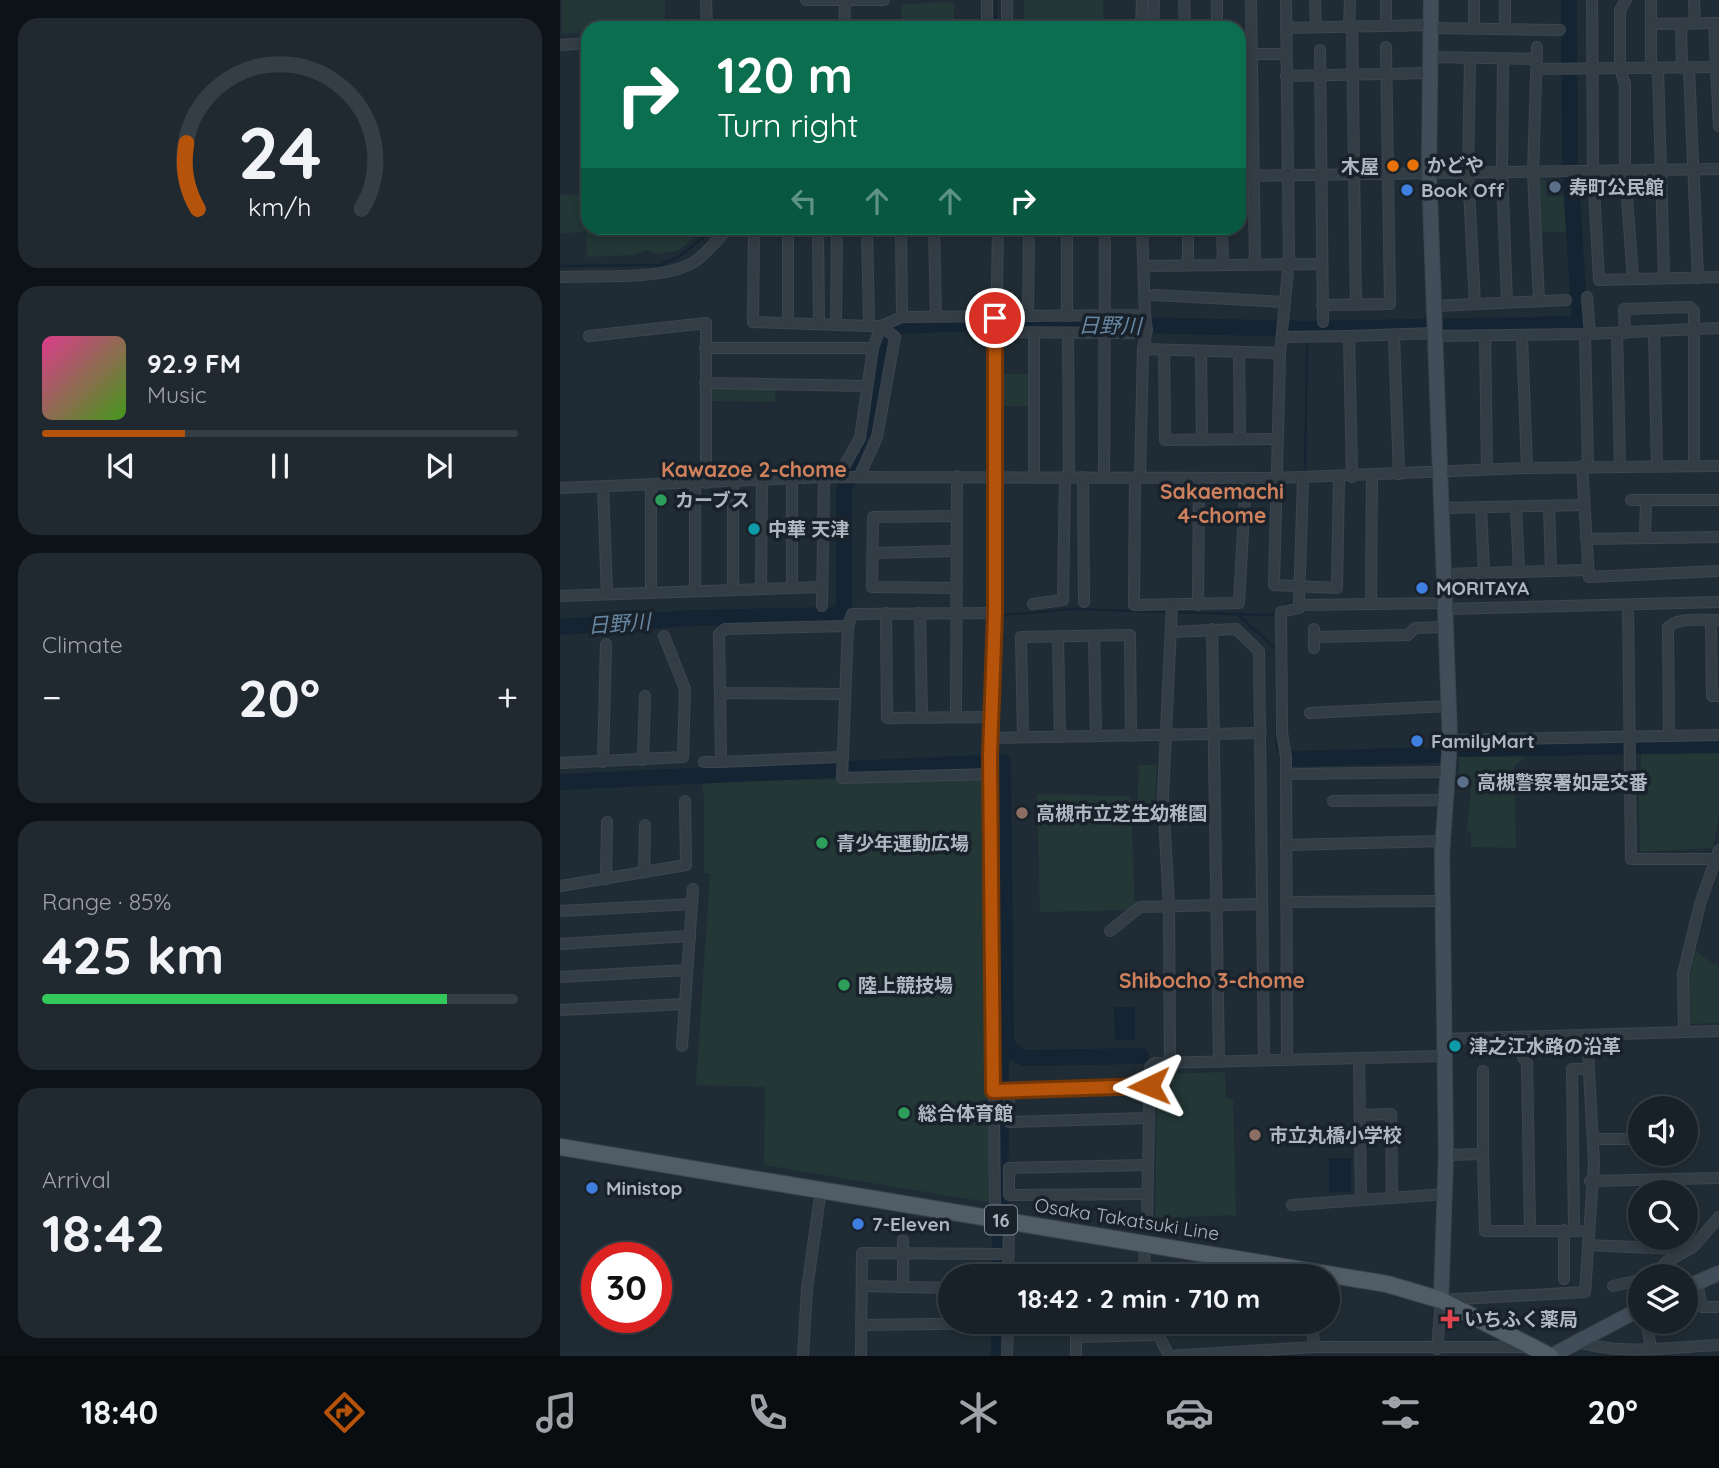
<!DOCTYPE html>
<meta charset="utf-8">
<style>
:root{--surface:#182128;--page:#212930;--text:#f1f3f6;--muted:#9fa3a8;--line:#363e45;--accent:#b45309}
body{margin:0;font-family:Quicksand,"Noto Sans JP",sans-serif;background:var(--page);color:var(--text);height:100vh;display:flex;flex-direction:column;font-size:26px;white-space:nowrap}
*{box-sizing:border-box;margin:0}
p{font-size:23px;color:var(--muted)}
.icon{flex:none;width:38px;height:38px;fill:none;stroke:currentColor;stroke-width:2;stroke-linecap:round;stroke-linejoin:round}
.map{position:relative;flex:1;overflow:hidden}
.details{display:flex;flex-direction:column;gap:18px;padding:18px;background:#0d1216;width:560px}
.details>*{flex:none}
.guide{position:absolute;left:21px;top:21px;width:665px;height:214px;border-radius:21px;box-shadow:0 4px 10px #0003,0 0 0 2px var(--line);background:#0b6e4f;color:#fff;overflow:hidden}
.controls{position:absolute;left:1068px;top:1096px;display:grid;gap:14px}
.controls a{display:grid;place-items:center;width:70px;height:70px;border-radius:50%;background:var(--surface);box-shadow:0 4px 10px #0003,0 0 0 2px var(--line);font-size:35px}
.speed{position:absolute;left:21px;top:1242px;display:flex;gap:14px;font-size:35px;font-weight:700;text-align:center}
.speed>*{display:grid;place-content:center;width:91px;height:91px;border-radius:50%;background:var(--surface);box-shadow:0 4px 10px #0003,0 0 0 2px var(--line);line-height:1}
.speed .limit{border:10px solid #d22;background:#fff;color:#111}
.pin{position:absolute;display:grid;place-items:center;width:60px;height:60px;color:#fff;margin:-30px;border:4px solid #fff;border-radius:50%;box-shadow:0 2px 7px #0007}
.me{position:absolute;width:77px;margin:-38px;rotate:268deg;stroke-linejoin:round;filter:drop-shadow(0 0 5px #0008)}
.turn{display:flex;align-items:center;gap:24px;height:147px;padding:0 21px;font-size:32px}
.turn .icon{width:91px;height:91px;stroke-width:2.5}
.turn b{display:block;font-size:49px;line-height:60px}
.lanes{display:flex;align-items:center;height:66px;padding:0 21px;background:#0003;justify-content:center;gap:35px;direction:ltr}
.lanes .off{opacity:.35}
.big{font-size:52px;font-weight:700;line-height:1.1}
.details .tile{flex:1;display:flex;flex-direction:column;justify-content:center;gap:10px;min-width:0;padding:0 24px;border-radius:21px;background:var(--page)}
.details .dial{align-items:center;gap:0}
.dial svg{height:182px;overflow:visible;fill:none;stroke:var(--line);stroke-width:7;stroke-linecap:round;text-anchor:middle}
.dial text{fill:var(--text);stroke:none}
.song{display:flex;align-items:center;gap:21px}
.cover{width:84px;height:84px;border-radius:10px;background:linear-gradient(135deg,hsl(330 70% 55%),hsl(100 70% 35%))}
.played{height:7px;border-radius:4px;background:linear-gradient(90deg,var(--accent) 30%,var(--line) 30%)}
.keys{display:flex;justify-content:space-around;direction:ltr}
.heat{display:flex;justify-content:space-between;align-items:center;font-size:38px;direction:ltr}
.charge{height:10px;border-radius:5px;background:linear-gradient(90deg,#34c759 85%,var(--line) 0)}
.trip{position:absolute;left:378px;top:1264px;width:402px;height:70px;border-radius:35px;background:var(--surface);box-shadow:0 4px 10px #0003,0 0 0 2px var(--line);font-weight:700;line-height:70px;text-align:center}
.tabs{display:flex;height:112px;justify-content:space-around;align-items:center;background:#0a0d10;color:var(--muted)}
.tabs .icon{width:49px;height:49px}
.tabs .selected{color:var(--accent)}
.tabs b{font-size:32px;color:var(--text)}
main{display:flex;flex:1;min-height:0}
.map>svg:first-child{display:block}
</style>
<main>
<section class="details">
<div class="tile dial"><svg viewBox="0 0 100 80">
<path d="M14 69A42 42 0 1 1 86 69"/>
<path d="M14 69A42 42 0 0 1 9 40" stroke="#b45309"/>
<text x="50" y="56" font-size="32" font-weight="700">24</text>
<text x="50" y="72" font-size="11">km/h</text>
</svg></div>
<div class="tile">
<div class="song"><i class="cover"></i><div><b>92.9 FM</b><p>Music</p></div></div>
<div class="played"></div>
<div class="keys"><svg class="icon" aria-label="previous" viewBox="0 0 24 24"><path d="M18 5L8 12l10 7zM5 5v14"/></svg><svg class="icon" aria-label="pause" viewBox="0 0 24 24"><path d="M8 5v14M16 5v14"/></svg><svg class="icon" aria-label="next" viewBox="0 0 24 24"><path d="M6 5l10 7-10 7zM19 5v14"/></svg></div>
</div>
<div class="tile"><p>Climate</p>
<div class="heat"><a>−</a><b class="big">20°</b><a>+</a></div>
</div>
<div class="tile"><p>Range · 85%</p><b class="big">425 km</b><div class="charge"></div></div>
<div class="tile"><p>Arrival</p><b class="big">18:42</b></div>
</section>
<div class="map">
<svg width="1159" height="1356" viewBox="0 0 1159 1356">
<rect width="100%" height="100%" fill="#202c35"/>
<g fill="#223736">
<polygon points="2,0 105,0 105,28 28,28 28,32 2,34"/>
<rect x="464" y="0" width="79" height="28"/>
<polygon points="394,2 394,28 342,28 341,4"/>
<polygon points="23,120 28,120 28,228 145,228 119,250 98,254 88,250 73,255 27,257 26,232 0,233 0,195 23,194"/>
<polygon points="981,176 981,180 986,180 987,197 1004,196 1006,232 980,232 977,178"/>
<polygon points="441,374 472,374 471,406 442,406"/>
<polygon points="152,387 215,388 215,402 149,401"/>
<polygon points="1159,747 1159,814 1153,848 1080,852 1078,770 1081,769 1081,748"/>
<polygon points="966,750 966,755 954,767 956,848 911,847 911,832 907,831 912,779 899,779 899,753"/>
<polygon points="579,765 597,765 595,805 577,805"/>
<polygon points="424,778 429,1199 426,1202 204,1165 205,1087 136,1085 150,874 144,873 144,795 141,781"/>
<polygon points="477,794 571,796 575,910 480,912"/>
<polygon points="1134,949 1152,964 1159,965 1159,1023 1129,1024 1127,973"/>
<polygon points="665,1072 666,1098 673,1099 676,1215 595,1218 597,1080 602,1074"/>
</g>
<g fill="#142432">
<polygon points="554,1007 575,1007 575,1040 555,1040"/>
<rect x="769" y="1158" width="22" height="34"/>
</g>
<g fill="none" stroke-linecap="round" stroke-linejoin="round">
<g stroke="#142432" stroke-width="2.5">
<polyline points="588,0 588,18"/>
<polyline points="435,28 436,0"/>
<polyline points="0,266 101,265 120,256 155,228"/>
<polyline points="745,472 747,339"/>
<polyline points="614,612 677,614 716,649 717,748 724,759"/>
<polyline points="677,614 712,615 725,604 735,603"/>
<polyline points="439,735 439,634 444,615 515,609 607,612"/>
<polyline points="439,763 439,741"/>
</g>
<g stroke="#142432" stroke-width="16">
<polyline points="0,627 133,618 277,615 284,608 284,489 305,437 323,342 328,332 337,326 441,322 747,329 1020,324 1010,167 1009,0"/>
<polyline points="902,749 1159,745"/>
<polyline points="731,759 881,755"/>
<polyline points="0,782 443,762 446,1039 449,1048 464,1058 581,1056"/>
<polyline points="440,1276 441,1063 446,1039"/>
<polyline points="439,1356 439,1321"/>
</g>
<g stroke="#3d4650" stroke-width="12">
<g id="street">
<polyline points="146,0 147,28"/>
<polyline points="246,0 324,0"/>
<polyline points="427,0 427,28"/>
<polyline points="624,0 625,28"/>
<polyline points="657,0 657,28"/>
<polyline points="691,0 695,264"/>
<polyline points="726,0 729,260 720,353 714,585 777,588 779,477"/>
<polyline points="755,0 756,27"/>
<polyline points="826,0 826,25"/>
<polyline points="1032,0 1033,171 1039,280 1159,277"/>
<polyline points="1066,0 1060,10 1060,69 1065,84 1065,170 1073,279"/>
<polyline points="1091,0 1091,68"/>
<polyline points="1134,0 1135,24"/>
<polyline points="1091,24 1158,23"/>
<polyline points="1154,24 1159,126"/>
<polyline points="1121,25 1122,68"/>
<polyline points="789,26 790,0"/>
<polyline points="792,26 796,305"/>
<polyline points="284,28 285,0"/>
<polyline points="447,28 447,0"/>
<polyline points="581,28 582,0"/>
<polyline points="593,28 594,0"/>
<polyline points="726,28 871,25"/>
<polyline points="871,28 1000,30"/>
<polyline points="914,28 914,0"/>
<polyline points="945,29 945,0"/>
<polyline points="0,45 28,43"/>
<polyline points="977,47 973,172 979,301"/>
<polyline points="760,50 763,322"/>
<polyline points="679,54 725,54"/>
<polyline points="870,57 977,59"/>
<polyline points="910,58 908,171 915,304"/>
<polyline points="943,59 942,171 947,302"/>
<polyline points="1098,68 1104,278"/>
<polyline points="1129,68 1138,278"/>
<polyline points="977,69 1156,67"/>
<polyline points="726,76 870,73"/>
<polyline points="679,176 1159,169"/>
<polyline points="194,228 193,322 309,326"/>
<polyline points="228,228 228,323"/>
<polyline points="258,228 259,324"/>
<polyline points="341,228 342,317"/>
<polyline points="374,228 376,316"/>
<polyline points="507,228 507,316"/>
<polyline points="628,228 628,265"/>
<polyline points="662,228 663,265"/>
<polyline points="584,266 762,264"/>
<path d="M0 277C37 275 103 281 134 262 147 254 158 238 169 228"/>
<polyline points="594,295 724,302"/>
<polyline points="1027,297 1030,334"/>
<polyline points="762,305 830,304 826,47"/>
<polyline points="874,306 1006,300"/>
<polyline points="468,316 469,228"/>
<polyline points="276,325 277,228"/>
<polyline points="1094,331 1097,466"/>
<polyline points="435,332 585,333"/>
<polyline points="474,333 474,476"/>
<polyline points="508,333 509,476"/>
<polyline points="1057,333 1060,466"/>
<polyline points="1065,333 1064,309 1130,307 1134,311 1134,465"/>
<polyline points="1025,334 1028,466"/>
<polyline points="29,336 146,323 146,483"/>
<polyline points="789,336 875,333"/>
<polyline points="834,336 839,474"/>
<polyline points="875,336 1025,334 1159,328"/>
<polyline points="925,336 927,470"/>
<polyline points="962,336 967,468"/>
<polyline points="722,337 789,336 792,477"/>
<polyline points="145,348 313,348"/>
<polyline points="583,349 720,353"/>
<polyline points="604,350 605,440 717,439"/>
<polyline points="641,351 642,440"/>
<polyline points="679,352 680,439"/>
<polyline points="145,383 307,386"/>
<polyline points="1022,466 1029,577 1159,571"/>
<polyline points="278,477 300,438 313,348 321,326 342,317 585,315 582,228"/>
<polyline points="299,477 317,437 335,337 321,326 309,326 307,228"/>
<polyline points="523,477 524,602"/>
<polyline points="544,477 545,228"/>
<polyline points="575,477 574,605 679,603 686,478"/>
<polyline points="580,477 583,349 587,330 585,315"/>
<polyline points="173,481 173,589"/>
<polyline points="91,485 91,592"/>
<polyline points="43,487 47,594"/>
<polyline points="0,488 264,477 717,478 967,468 1159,466"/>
<polyline points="1071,500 1159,500"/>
<polyline points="989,506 991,571"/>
<polyline points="921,507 924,573"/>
<polyline points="956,507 959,572"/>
<polyline points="881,508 1023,505"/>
<polyline points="1085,538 1086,500"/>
<polyline points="1026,539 1159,537"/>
<polyline points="313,553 397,551"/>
<polyline points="884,574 1029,570"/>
<polyline points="201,588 202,479"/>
<polyline points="232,588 232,478"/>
<polyline points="397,588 312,587 313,517 397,516"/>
<polyline points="135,591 135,483"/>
<polyline points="0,596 262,587"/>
<polyline points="811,603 812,476"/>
<polyline points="473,604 503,600 505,476"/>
<polyline points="638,605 639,478"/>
<polyline points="739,605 743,478"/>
<polyline points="262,606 264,477"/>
<polyline points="1068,606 1071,859 1155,859"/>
<polyline points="884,609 1159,602"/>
<polyline points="326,613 327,718 432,717"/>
<polyline points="360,613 362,718"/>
<polyline points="1151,620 1152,696 1159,696"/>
<polyline points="288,626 282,778 431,774"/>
<polyline points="652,629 659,1062"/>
<polyline points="754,629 754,648"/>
<polyline points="611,632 676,629 699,651 704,1060"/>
<polyline points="498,636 500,737"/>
<polyline points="534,636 536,736"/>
<polyline points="754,637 848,635 855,628 885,627"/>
<polyline points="160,693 161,762 281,757"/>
<polyline points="283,694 160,693 159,634 165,629 288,626 292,614 435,613"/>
<polyline points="750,713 888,706"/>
<polyline points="396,717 397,476"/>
<path d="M1109 736 1108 627C1120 617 1142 620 1159 620"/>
<polyline points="463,737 461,637 570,635 571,736"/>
<polyline points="431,738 701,733"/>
<polyline points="890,740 1159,735"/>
<polyline points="83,760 85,696"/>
<polyline points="43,762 46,644"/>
<polyline points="144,762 161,762"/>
<polyline points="0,763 123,757 125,689 104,636"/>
<polyline points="726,774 890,772"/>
<polyline points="773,801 887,800"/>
<polyline points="726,845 884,841"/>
<polyline points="84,872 85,825"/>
<polyline points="46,879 47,822"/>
<polyline points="0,886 126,865 125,801"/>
<polyline points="726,902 881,901"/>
<polyline points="0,911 132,904"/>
<polyline points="550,931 580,907 702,904"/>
<polyline points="0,944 130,936"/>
<polyline points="0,977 127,970"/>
<polyline points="0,1010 125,1004"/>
<polyline points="1124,1032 1123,974 1140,904 1159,850"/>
<polyline points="884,1039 1159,1031"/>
<polyline points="122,1046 133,889"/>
<polyline points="799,1058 801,1200"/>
<polyline points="727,1060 726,757 722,733 721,612 739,608 739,605 884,603"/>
<polyline points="610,1063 609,906 603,796 612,605"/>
<polyline points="923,1071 923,1154"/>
<polyline points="442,1091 589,1086"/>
<polyline points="449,1091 449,1122 589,1118"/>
<polyline points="800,1115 831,1114 832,1198"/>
<polyline points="1033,1139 1080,1139"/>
<polyline points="886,1155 923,1154 925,1231 970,1231 967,1063 963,1058 961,1037"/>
<polyline points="1030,1181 1159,1178"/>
<polyline points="587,1194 449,1195 449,1168 588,1165"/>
<polyline points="732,1205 886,1194"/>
<path d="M435 1218C432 888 432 558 438 228"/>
<polyline points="587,1222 590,1067 595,1063 884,1056"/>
<polyline points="1004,1230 1004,1279"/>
<polyline points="1014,1230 1012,1069 1028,1069"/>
<polyline points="970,1231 1020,1231"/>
<polyline points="584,1243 585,1276"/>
<polyline points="1028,1245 1115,1249 1121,1243 1121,1237"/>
<polyline points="448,1276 449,1221"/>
<polyline points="1093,1276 1106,1262 1133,1247 1159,1217"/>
<polyline points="1137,1283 1142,1307 1159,1307"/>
<polyline points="302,1286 390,1288"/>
<polyline points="1053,1286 1080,1280"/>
<polyline points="343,1287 343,1240"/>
<polyline points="516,1321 516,1356"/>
<polyline points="592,1321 609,1356"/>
<polyline points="752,1321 754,1347"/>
<polyline points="1086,1321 1091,1348"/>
<polyline points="301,1325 448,1323"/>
<polyline points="516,1337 599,1335"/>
<path d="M1015 1341C1060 1356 1113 1347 1159 1345"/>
<polyline points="877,1349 881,1300 1025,1292 1034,1163 1027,1035"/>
<polyline points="243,1356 247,1289 261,1189"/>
<polyline points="301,1356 302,1253 449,1254"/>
<polyline points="447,1356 448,1321"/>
<polyline points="610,1356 754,1347 968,1347"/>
</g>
</g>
<g stroke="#3d4650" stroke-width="16">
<g id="secondary">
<polyline points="871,0 869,172 890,740 882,854 886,1155 881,1300"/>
<polyline points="1125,1288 1159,1273"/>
<polyline points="991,1356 1080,1309"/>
</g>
</g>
<g stroke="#3d4650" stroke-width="18">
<polyline id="primary" points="0,1147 827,1284 881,1300 990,1356"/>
</g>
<use href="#street" stroke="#333d46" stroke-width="10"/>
<use href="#secondary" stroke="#414d59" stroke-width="14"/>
<use href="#primary" stroke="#515d66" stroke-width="16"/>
</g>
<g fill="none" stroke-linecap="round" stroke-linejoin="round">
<g stroke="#753606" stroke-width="18">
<polyline id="route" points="435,318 435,613 430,755 433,1091 589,1086"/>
</g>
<use href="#route" stroke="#b45309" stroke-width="12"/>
</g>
<g fill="#e8710a" stroke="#19222b" stroke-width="2.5">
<circle cx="853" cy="165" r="7"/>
<circle cx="833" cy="166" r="7"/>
</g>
<g fill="#5c6f8a" stroke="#19222b" stroke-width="2.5">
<circle cx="995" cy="187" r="7"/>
<circle cx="903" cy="782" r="7"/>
</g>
<g fill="#3f7fe0" stroke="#19222b" stroke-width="2.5">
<circle cx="847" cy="190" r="7"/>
<circle cx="862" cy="588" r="7"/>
<circle cx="857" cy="741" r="7"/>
<circle cx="32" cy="1188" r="7"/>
<circle cx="298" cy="1224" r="7"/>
</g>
<g fill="#2e9e5b" stroke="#19222b" stroke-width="2.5">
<circle cx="101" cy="500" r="7"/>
<circle cx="262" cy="843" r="7"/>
<circle cx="284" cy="985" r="7"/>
<circle cx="344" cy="1113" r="7"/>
</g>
<g fill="#0f9aa8" stroke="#19222b" stroke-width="2.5">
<circle cx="194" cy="529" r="7"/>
<circle cx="895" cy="1046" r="7"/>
</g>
<g fill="#8d6e63" stroke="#19222b" stroke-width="2.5">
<circle cx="462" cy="813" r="7"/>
<circle cx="695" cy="1135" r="7"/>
</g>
<path fill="#e0444e" stroke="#19222b" stroke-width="2.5" d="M886.5 1308.5h7v7h7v7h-7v7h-7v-7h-7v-7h7z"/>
<g text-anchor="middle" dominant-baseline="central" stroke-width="7" stroke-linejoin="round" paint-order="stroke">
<rect fill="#19222b" stroke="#818b95" stroke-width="2" x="425" y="1205.5" width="32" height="29" rx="5"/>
<g font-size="18" font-weight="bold" fill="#adb8c3">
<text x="441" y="1220">16</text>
</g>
<g font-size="19" font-weight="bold" fill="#adb8c3" stroke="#19222b" text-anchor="start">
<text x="867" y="165">かどや</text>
<text x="819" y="166" text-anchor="end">木屋</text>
<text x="1009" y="187">寿町公民館</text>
<text x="861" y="190">Book Off</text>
<text x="115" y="500">カーブス</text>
<text x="208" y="529">中華 天津</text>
<text x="876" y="588">MORITAYA</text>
<text x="871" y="741">FamilyMart</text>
<text x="917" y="782">高槻警察署如是交番</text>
<text x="476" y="813">高槻市立芝生幼稚園</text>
<text x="276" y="843">青少年運動広場</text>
<text x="298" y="985">陸上競技場</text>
<text x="909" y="1046">津之江水路の沿革</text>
<text x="358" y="1113">総合体育館</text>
<text x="709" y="1135">市立丸橋小学校</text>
<text x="46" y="1188">Ministop</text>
<text x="312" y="1224">7-Eleven</text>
<text x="904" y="1319">いちふく薬局</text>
</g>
<g font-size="19" fill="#adb8c3" stroke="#19222b">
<text transform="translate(567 1219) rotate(9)">Osaka Takatsuki Line</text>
</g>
<g font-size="21" font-style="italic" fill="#6787a2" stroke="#19222b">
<text transform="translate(550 325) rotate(1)">日野川</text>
<text transform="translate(59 623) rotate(-4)">日野川</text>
</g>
<g font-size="21" font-weight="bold" fill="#cf805c" stroke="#19222b">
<text x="194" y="469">Kawazoe 2-chome</text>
<text x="662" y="491">Sakaemachi<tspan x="662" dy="24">4-chome</tspan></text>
<text x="652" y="980">Shibocho 3-chome</text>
</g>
</g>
</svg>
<div class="controls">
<a><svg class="icon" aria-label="sound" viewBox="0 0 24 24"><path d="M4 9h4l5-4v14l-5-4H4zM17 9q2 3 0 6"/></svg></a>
<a><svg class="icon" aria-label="search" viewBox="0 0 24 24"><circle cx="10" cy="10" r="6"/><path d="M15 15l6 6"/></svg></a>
<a><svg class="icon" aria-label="layers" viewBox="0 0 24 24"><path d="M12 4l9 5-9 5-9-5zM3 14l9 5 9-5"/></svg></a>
</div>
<div class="speed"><div class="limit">30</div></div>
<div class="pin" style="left:435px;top:318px;background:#d93025"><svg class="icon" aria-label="arrive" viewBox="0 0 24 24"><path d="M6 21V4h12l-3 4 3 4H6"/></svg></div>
<svg class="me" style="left:589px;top:1086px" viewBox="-20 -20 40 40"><path d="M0-17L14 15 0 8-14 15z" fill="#b45309" stroke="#fff" stroke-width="4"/></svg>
<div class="trip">18:42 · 2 min · 710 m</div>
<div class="guide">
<div class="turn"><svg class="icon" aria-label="right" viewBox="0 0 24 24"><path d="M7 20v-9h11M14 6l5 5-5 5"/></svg><div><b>120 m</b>Turn right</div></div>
<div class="lanes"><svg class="icon off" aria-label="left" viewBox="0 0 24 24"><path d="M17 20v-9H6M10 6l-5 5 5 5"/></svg><svg class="icon off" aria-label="ahead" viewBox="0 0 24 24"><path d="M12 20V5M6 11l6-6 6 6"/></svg><svg class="icon off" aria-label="ahead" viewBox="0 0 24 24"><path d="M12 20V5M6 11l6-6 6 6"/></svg><svg class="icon" aria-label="right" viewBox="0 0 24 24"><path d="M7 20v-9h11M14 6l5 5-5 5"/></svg></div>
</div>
</div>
</main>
<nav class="tabs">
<b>18:40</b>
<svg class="icon selected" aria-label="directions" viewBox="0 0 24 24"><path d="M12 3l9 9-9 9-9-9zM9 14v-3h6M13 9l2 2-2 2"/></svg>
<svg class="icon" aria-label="music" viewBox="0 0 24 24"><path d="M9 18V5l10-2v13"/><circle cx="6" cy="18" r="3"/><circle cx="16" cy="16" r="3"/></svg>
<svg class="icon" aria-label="phone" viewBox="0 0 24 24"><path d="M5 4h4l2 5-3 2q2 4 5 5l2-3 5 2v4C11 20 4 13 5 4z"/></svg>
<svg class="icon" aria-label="climate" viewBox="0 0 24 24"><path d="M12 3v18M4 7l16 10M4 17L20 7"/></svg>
<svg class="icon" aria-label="car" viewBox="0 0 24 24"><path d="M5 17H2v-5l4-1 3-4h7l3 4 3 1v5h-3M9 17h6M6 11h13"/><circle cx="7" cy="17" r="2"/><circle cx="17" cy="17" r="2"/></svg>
<svg class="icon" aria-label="filters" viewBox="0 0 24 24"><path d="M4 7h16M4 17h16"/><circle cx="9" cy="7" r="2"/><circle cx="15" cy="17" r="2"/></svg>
<b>20°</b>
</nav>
